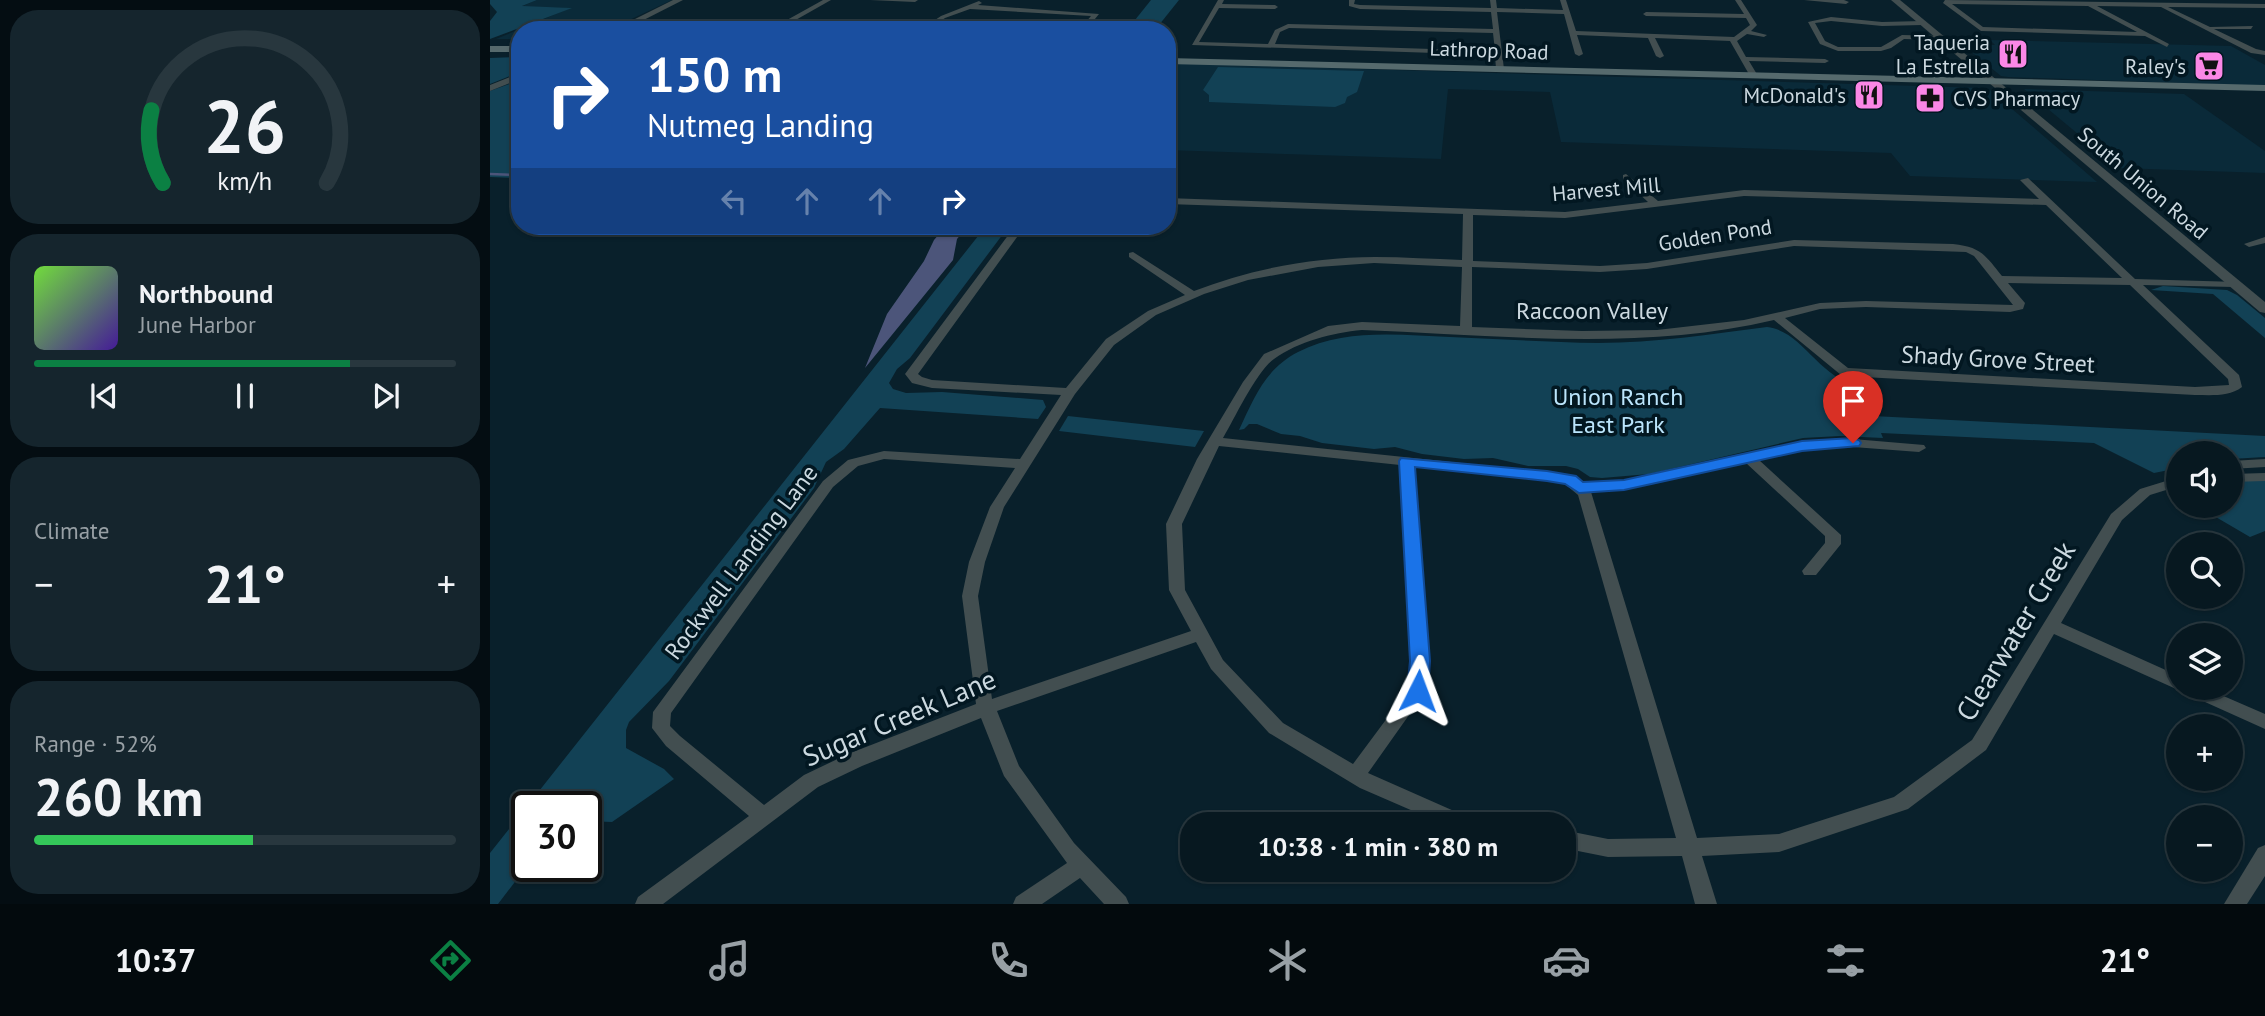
<!DOCTYPE html>
<meta charset="utf-8">
<style>
:root{--surface:#071820;--page:#15252d;--text:#f1f3f6;--muted:#98a0a5;--line:#28373e;--accent:#0b8043}
body{margin:0;font-family:"PT Sans",sans-serif;background:var(--page);color:var(--text);height:100vh;display:flex;flex-direction:column;font-size:26px;white-space:nowrap}
*{box-sizing:border-box;margin:0}
p{font-size:23px;color:var(--muted)}
.icon{flex:none;width:38px;height:38px;fill:none;stroke:currentColor;stroke-width:2;stroke-linecap:round;stroke-linejoin:round}
.map{position:relative;flex:1;overflow:hidden}
.side{display:flex;flex-direction:column;gap:10px;padding:10px;background:#040d12;width:490px}
.side>*{flex:none}
.hud{position:absolute;left:21px;top:21px;width:665px;height:214px;border-radius:28px;box-shadow:0 2px 5px #0004,0 0 0 2px var(--line);background:#1a4fa0;color:#fff;overflow:hidden}
.controls{position:absolute;left:1676px;top:441px;display:grid;gap:14px}
.controls a{display:grid;place-items:center;width:77px;height:77px;border-radius:50%;background:var(--surface);box-shadow:0 2px 5px #0004,0 0 0 2px var(--line);font-size:35px}
.speed{position:absolute;left:21px;top:791px;display:flex;gap:14px;font-size:35px;font-weight:700;text-align:center}
.speed>*{display:grid;place-content:center;width:91px;height:91px;border-radius:50%;background:var(--surface);box-shadow:0 2px 5px #0004,0 0 0 2px var(--line);line-height:1}
.speed .limit{border:4px solid #111;border-radius:10px;background:#fff;color:#111}
.pin{position:absolute;display:grid;place-items:center;width:60px;height:60px;color:#fff;margin:-72px -30px;border-radius:50% 50% 50% 0;rotate:-45deg;box-shadow:0 0 7px #0007}
.pin .icon{rotate:45deg}
.me{position:absolute;width:77px;margin:-38px;rotate:3deg;stroke-linejoin:round;filter:drop-shadow(0 0 5px #0008)}
.turn{display:flex;align-items:center;gap:24px;height:147px;padding:0 21px;font-size:32px}
.turn .icon{width:91px;height:91px;stroke-width:2.5}
.turn b{display:block;font-size:49px;line-height:60px}
.lanes{display:flex;align-items:center;height:66px;padding:0 21px;background:#0003;justify-content:center;gap:35px;direction:ltr}
.lanes .off{opacity:.35}
.big{font-size:52px;font-weight:700;line-height:1.1}
.side .card{flex:1;display:flex;flex-direction:column;justify-content:center;gap:10px;min-width:0;padding:0 24px;border-radius:28px;background:var(--page)}
.side .dial{align-items:center;gap:0}
.dial svg{height:182px;overflow:visible;fill:none;stroke:var(--line);stroke-width:7;stroke-linecap:round;text-anchor:middle}
.dial text{fill:var(--text);stroke:none}
.song{display:flex;align-items:center;gap:21px}
.cover{width:84px;height:84px;border-radius:10px;background:linear-gradient(135deg,hsl(100 70% 55%),hsl(260 70% 35%))}
.played{height:7px;border-radius:4px;background:linear-gradient(90deg,var(--accent) 75%,var(--line) 75%)}
.keys{display:flex;justify-content:space-around;direction:ltr}
.heat{display:flex;justify-content:space-between;align-items:center;font-size:38px;direction:ltr}
.charge{height:10px;border-radius:5px;background:linear-gradient(90deg,#34c759 52%,var(--line) 0)}
.trip{position:absolute;left:690px;top:812px;width:396px;height:70px;border-radius:28px;background:var(--surface);box-shadow:0 2px 5px #0004,0 0 0 2px var(--line);font-weight:700;line-height:70px;text-align:center}
.dock{display:flex;height:112px;justify-content:space-around;align-items:center;background:#030a0d;color:var(--muted)}
.dock .icon{width:49px;height:49px}
.dock .active{color:var(--accent)}
.dock b{font-size:32px;color:var(--text)}
main{display:flex;flex:1;min-height:0}
.map>svg:first-child{display:block}
</style>
<main>
<section class="side">
<div class="card dial"><svg viewBox="0 0 100 80">
<path d="M14 69A42 42 0 1 1 86 69"/>
<path d="M14 69A42 42 0 0 1 9 37" stroke="#0b8043"/>
<text x="50" y="56" font-size="32" font-weight="700">26</text>
<text x="50" y="72" font-size="11">km/h</text>
</svg></div>
<div class="card">
<div class="song"><i class="cover"></i><div><b>Northbound</b><p>June Harbor</p></div></div>
<div class="played"></div>
<div class="keys"><svg class="icon" aria-label="previous" viewBox="0 0 24 24"><path d="M18 5L8 12l10 7zM5 5v14"/></svg><svg class="icon" aria-label="pause" viewBox="0 0 24 24"><path d="M8 5v14M16 5v14"/></svg><svg class="icon" aria-label="next" viewBox="0 0 24 24"><path d="M6 5l10 7-10 7zM19 5v14"/></svg></div>
</div>
<div class="card"><p>Climate</p>
<div class="heat"><a>−</a><b class="big">21°</b><a>+</a></div>
</div>
<div class="card"><p>Range · 52%</p><b class="big">260 km</b><div class="charge"></div></div>
</section>
<div class="map">
<svg width="1775" height="904" viewBox="0 0 1775 904">
<rect width="100%" height="100%" fill="#09202b"/>
<g fill="#0a2a39">
<polygon points="47,0 182,0 118,30 30,30 30,39 6,39 80,8 30,7"/>
<polygon points="1500,40 1741,46 1775,65 1775,86 1518,77 1511,76 1473,45 1505,45"/>
<polygon points="677,63 1493,88 1500,90 1607,182 1420,176 1401,153 1071,142 1060,92 958,89 951,159 677,150"/>
<polygon points="1534,89 1694,94 1775,151 1775,173 1629,168"/>
</g>
<g fill="#124155">
<polygon points="0,0 47,0 32,6 82,8 0,39 0,21 7,12 0,4"/>
<polygon points="661,0 689,0 665,30 637,30"/>
<polygon points="30,57 30,72 0,84 0,58"/>
<polygon points="728,67 874,71 867,92 857,97 855,103 845,107 719,102 719,95 713,90"/>
<polygon points="30,80 30,178 0,177 0,91"/>
<polygon points="496,226 519,226 420,358 407,369 399,383 403,389 416,393 452,392 553,400 556,407 548,419 390,408 354,449 336,462 324,488 179,681 139,722 136,730 136,748 174,769 184,779 122,822 96,821 96,807 37,807 37,866 8,904 0,904 0,853"/>
<polygon points="1673,286 1737,290 1747,295 1775,318 1775,338 1723,294 1661,290"/>
<path d="M1277 327C1313 331 1329 379 1368 385L1383 416 1775 436V457L1741 459V453H1689V468L1664 473 1604 443 1391 433 1393 438 1350 436 1313 438 1159 474 1112 478 1100 477 1088 469 1076 466H1038L1003 458 974 459 932 454 905 447 884 449 832 443 810 436 791 434 767 424H759L754 429 749 430C764 398 775 369 808 352 855 328 909 335 960 337 1009 339 1059 342 1108 343 1166 343 1220 334 1277 327Z"/>
<polygon points="578,416 714,431 705,447 569,431"/>
<polygon points="1775,480 1775,531 1760,537 1707,506 1741,506 1741,481"/>
</g>
<polygon fill="#4c557a" points="456,226 478,226 467,239 463,260 375,368 397,314 434,261 444,240"/>
<g fill="none" stroke-linecap="round" stroke-linejoin="round">
<polyline stroke="#4c557a" stroke-width="2.5" points="0,174 30,175"/>
<g fill="#424e50" fill-rule="evenodd">
<polygon points="333,0 341,0 288,30 279,30"/>
<polygon points="380,0 428,0 425,2"/>
<path d="M728 0H734L732 4 785 5 788 7 785 9 729 8 709 42 778 44 785 30 798 24 1003 29 1001 12 870 9 859 6V0H865L864 4 870 5 1001 8 1000 0H1006L1007 8 1073 10 1070 0H1076L1086 31 1244 37 1260 25 1256 18 1156 16 1153 14 1156 12 1254 14 1245 0H1251L1267 25 1261 31 1277 35 1274 37 1257 34 1247 41 1256 57 1335 59 1339 61 1335 63 1259 61 1268 76 1264 78 1260 76 1240 41 1165 38 1174 56 1170 58 1166 56 1158 38 1087 35 1093 54 1089 56 1085 54 1074 14 1007 12 1014 69 1010 71 1006 69 1005 55 702 45ZM799 28 1003 33 1005 51 785 44 790 32Z"/>
<polygon points="1314,0 1354,0 1359,2 1356,4"/>
<path d="M1455 0 1775 4V8L1678 7 1720 27 1763 26 1761 29H1724L1766 49 1775 51V55L1761 53 1671 7 1607 6 1679 44 1677 47 1655 36 1491 31 1453 3ZM1462 4 1598 6 1647 32 1493 27Z"/>
<polygon points="489,1 492,3 488,5 609,14 596,30 589,30 601,16 480,9 455,18 438,30 430,30 451,16"/>
<polygon points="1341,17 1392,22 1432,21 1435,23 1432,25 1392,26 1341,21 1325,23 1335,41 1348,47 1391,47 1412,35 1451,36 1454,38 1451,40 1414,39 1401,48 1391,51 1348,51 1330,44 1318,22"/>
<polygon points="368,21 373,22 361,30 353,30"/>
<path d="M1136 174 1168 201 1254 190 1549 199 1530 180 1538 178 1645 279 1748 282V286L1744 287 1653 285 1749 375 1752 387C1739 397 1721 395 1705 395L1355 376 1351 375 1284 320C1150 352 1008 335 872 330 842 333 809 341 784 359 766 372 745 418 733 438L1057 472 1085 477 1093 483 1134 481 1312 442 1363 439 1434 445 1436 448 1429 452 1363 447 1312 450 1269 460 1351 535V544L1326 575H1314L1312 571 1335 543V536L1256 463 1134 489 1101 492 1207 838 1289 834 1404 797 1482 740 1621 514 1650 489 1689 477V486L1660 495 1632 520 1571 623 1689 676V688H1715L1775 714V729L1564 634 1496 750 1418 809 1289 852 1212 856 1227 904H1205L1192 856 1118 857 1073 848V830L1118 839 1186 838 1088 495 1075 484 1057 480 924 466 939 661 936 691 878 773 964 811 999 818 1002 824H953L870 788 779 733 721 669 706 642 507 711 529 766 584 843 636 897 639 904H614L590 878 552 904H523L526 897 577 863 514 776 491 718 372 766 328 787 173 904H145L148 897 259 816 176 746 162 728 163 712 333 481 358 460 394 451 530 459 571 395 442 388 422 383 415 374 525 226H535L428 374 432 377 442 380 576 388 616 339 658 311 695 295 639 257V253L643 252 704 291C761 269 824 257 885 257 914 257 943 259 972 260L973 214 677 204V198L1075 212 1158 202 1133 179V175ZM1254 196 1556 205 1632 278 1512 276C1495 255 1491 247 1463 244L1304 240 1157 263 1110 266 983 261V215L1075 218ZM1304 246 1476 252 1484 256 1523 305 1376 301 1330 303 1254 320 1167 330 1092 331 982 327V267L1110 272 1157 269ZM884 263 972 267 970 326 872 322 838 326 774 354 753 382 707 459 676 524 679 590 701 631 502 699 488 596 495 562 514 507 585 394 624 345 666 315 714 294 758 280 828 267ZM1518 283 1640 285 1738 379 1739 385 1705 387 1358 368 1295 318 1330 309 1376 307 1520 312 1533 309 1535 303ZM729 446 910 465 921 661 918 690 863 764 793 723 733 660 695 590 692 524ZM394 459 525 468 500 507 479 562 472 596 486 704 358 754 314 775 274 805 190 736 180 726 181 713 343 487 368 466Z"/>
<polygon points="1775,237 1775,243 1759,247 1754,244"/>
<polygon points="1775,459 1775,467 1741,469 1741,461"/>
<polygon points="1775,473 1775,481 1741,482 1741,474"/>
<polygon points="1775,845 1775,876 1757,904 1734,904 1768,848"/>
</g>
<g fill="#424e50" fill-rule="evenodd">
<polygon points="183,0 193,0 134,30 123,30"/>
<polygon points="1401,0 1410,0 1775,302 1775,313 1770,312"/>
<polygon points="30,73 30,79 0,91 0,85"/>
</g>
<g fill="#566a6d" fill-rule="evenodd">
<rect x="0" y="46" width="30" height="6"/>
<polygon points="677,58 1775,85 1775,91 677,64"/>
</g>
</g>
<polygon fill="#1a73e8" stroke="#114b97" stroke-width="2" points="1363,438 1369,440 1371,443 1369,446 1312,451 1134,490 1089,493 1075,484 1057,481 925,467 940,661 938,691 935,697 928,699 920,697 917,691 920,661 909,461 911,458 1057,471 1086,476 1093,482 1134,480 1312,441"/>
<defs>
<g id="restaurant-square" transform="scale(1.575)"><rect x="-9" y="-9" width="18" height="18" rx="4" fill="#fb87e6" stroke="#021721"/><path d="M-5-6h1v4h1v-4h1v4h1v-4h1v5L-1.5 .5V6h-2V.5L-5-1ZM5-6V6H3V1.5H1.5Q1.5-4 5-6Z" fill="#111"/></g>
<g id="supermarket-square" transform="scale(1.575)"><rect x="-9" y="-9" width="18" height="18" rx="4" fill="#fb87e6" stroke="#021721"/><path d="M-6-5.5h2.5l.6 2H6L4.5 2H-2.5L-4.4-4H-6ZM-1.5 3.2a1.3 1.3 0 1 0 .1 0ZM3 3.2a1.3 1.3 0 1 0 .1 0Z" fill="#111"/></g>
<g id="pharmacy-square" transform="scale(1.575)"><rect x="-9" y="-9" width="18" height="18" rx="4" fill="#fb87e6" stroke="#021721"/><path d="M-2-6h4v4h4v4h-4v4h-4v-4h-4v-4h4Z" fill="#111"/></g>
</defs>
<g fill-rule="evenodd">
<use href="#restaurant-square" x="1523" y="54"/>
<use href="#supermarket-square" x="1719" y="66"/>
<use href="#restaurant-square" x="1379" y="95"/>
<use href="#pharmacy-square" x="1440" y="98"/>
</g>
<g text-anchor="middle" dominant-baseline="central" stroke-width="7" stroke-linejoin="round" paint-order="stroke">
<g font-size="21" fill="#ccd9e0" stroke="#021721" text-anchor="end">
<text x="1500" y="42">Taqueria<tspan x="1500" dy="24">La Estrella</tspan></text>
<text x="1696" y="66">Raley's</text>
<text x="1356" y="95">McDonald's</text>
<text x="1463" y="98" text-anchor="start">CVS Pharmacy</text>
</g>
<g font-size="21" fill="#ccd9e0" stroke="#021721">
<text transform="translate(999 50) rotate(2)">Lathrop Road</text>
<text transform="translate(1653 183) rotate(40)">South Union Road</text>
<text transform="translate(1116 189) rotate(-5)">Harvest Mill</text>
<text transform="translate(1225 235) rotate(-9)">Golden Pond</text>
</g>
<g font-size="24" fill="#ccd9e0" stroke="#021721">
<text x="1102" y="310">Raccoon Valley</text>
<text transform="translate(1508 359) rotate(3)">Shady Grove Street</text>
<text transform="translate(251 562) rotate(-53)">Rockwell Landing Lane</text>
</g>
<g font-size="24" fill="#bbe5fc" stroke="#021721">
<text x="1128" y="396">Union Ranch<tspan x="1128" dy="28">East Park</tspan></text>
</g>
<g font-size="28" fill="#ccd9e0" stroke="#021721">
<text transform="translate(1525 631) rotate(-59)">Clearwater Creek</text>
<text transform="translate(409 717) rotate(-23)">Sugar Creek Lane</text>
</g>
</g>
</svg>
<div class="controls">
<a><svg class="icon" aria-label="sound" viewBox="0 0 24 24"><path d="M4 9h4l5-4v14l-5-4H4zM17 9q2 3 0 6"/></svg></a>
<a><svg class="icon" aria-label="search" viewBox="0 0 24 24"><circle cx="10" cy="10" r="6"/><path d="M15 15l6 6"/></svg></a>
<a><svg class="icon" aria-label="layers" viewBox="0 0 24 24"><path d="M12 4l9 5-9 5-9-5zM3 14l9 5 9-5"/></svg></a>
<a>+</a>
<a>−</a>
</div>
<div class="speed"><div class="limit">30</div></div>
<div class="pin" style="left:1363px;top:443px;background:#d93025"><svg class="icon" aria-label="arrive" viewBox="0 0 24 24"><path d="M6 21V4h12l-3 4 3 4H6"/></svg></div>
<svg class="me" style="left:928px;top:691px" viewBox="-20 -20 40 40"><path d="M0-17L14 15 0 8-14 15z" fill="#1a73e8" stroke="#fff" stroke-width="4"/></svg>
<div class="trip">10:38 · 1 min · 380 m</div>
<div class="hud">
<div class="turn"><svg class="icon" aria-label="right" viewBox="0 0 24 24"><path d="M7 20v-9h11M14 6l5 5-5 5"/></svg><div><b>150 m</b>Nutmeg Landing</div></div>
<div class="lanes"><svg class="icon off" aria-label="left" viewBox="0 0 24 24"><path d="M17 20v-9H6M10 6l-5 5 5 5"/></svg><svg class="icon off" aria-label="ahead" viewBox="0 0 24 24"><path d="M12 20V5M6 11l6-6 6 6"/></svg><svg class="icon off" aria-label="ahead" viewBox="0 0 24 24"><path d="M12 20V5M6 11l6-6 6 6"/></svg><svg class="icon" aria-label="right" viewBox="0 0 24 24"><path d="M7 20v-9h11M14 6l5 5-5 5"/></svg></div>
</div>
</div>
</main>
<nav class="dock">
<b>10:37</b>
<svg class="icon active" aria-label="directions" viewBox="0 0 24 24"><path d="M12 3l9 9-9 9-9-9zM9 14v-3h6M13 9l2 2-2 2"/></svg>
<svg class="icon" aria-label="music" viewBox="0 0 24 24"><path d="M9 18V5l10-2v13"/><circle cx="6" cy="18" r="3"/><circle cx="16" cy="16" r="3"/></svg>
<svg class="icon" aria-label="phone" viewBox="0 0 24 24"><path d="M5 4h4l2 5-3 2q2 4 5 5l2-3 5 2v4C11 20 4 13 5 4z"/></svg>
<svg class="icon" aria-label="climate" viewBox="0 0 24 24"><path d="M12 3v18M4 7l16 10M4 17L20 7"/></svg>
<svg class="icon" aria-label="car" viewBox="0 0 24 24"><path d="M5 17H2v-5l4-1 3-4h7l3 4 3 1v5h-3M9 17h6M6 11h13"/><circle cx="7" cy="17" r="2"/><circle cx="17" cy="17" r="2"/></svg>
<svg class="icon" aria-label="filters" viewBox="0 0 24 24"><path d="M4 7h16M4 17h16"/><circle cx="9" cy="7" r="2"/><circle cx="15" cy="17" r="2"/></svg>
<b>21°</b>
</nav>
